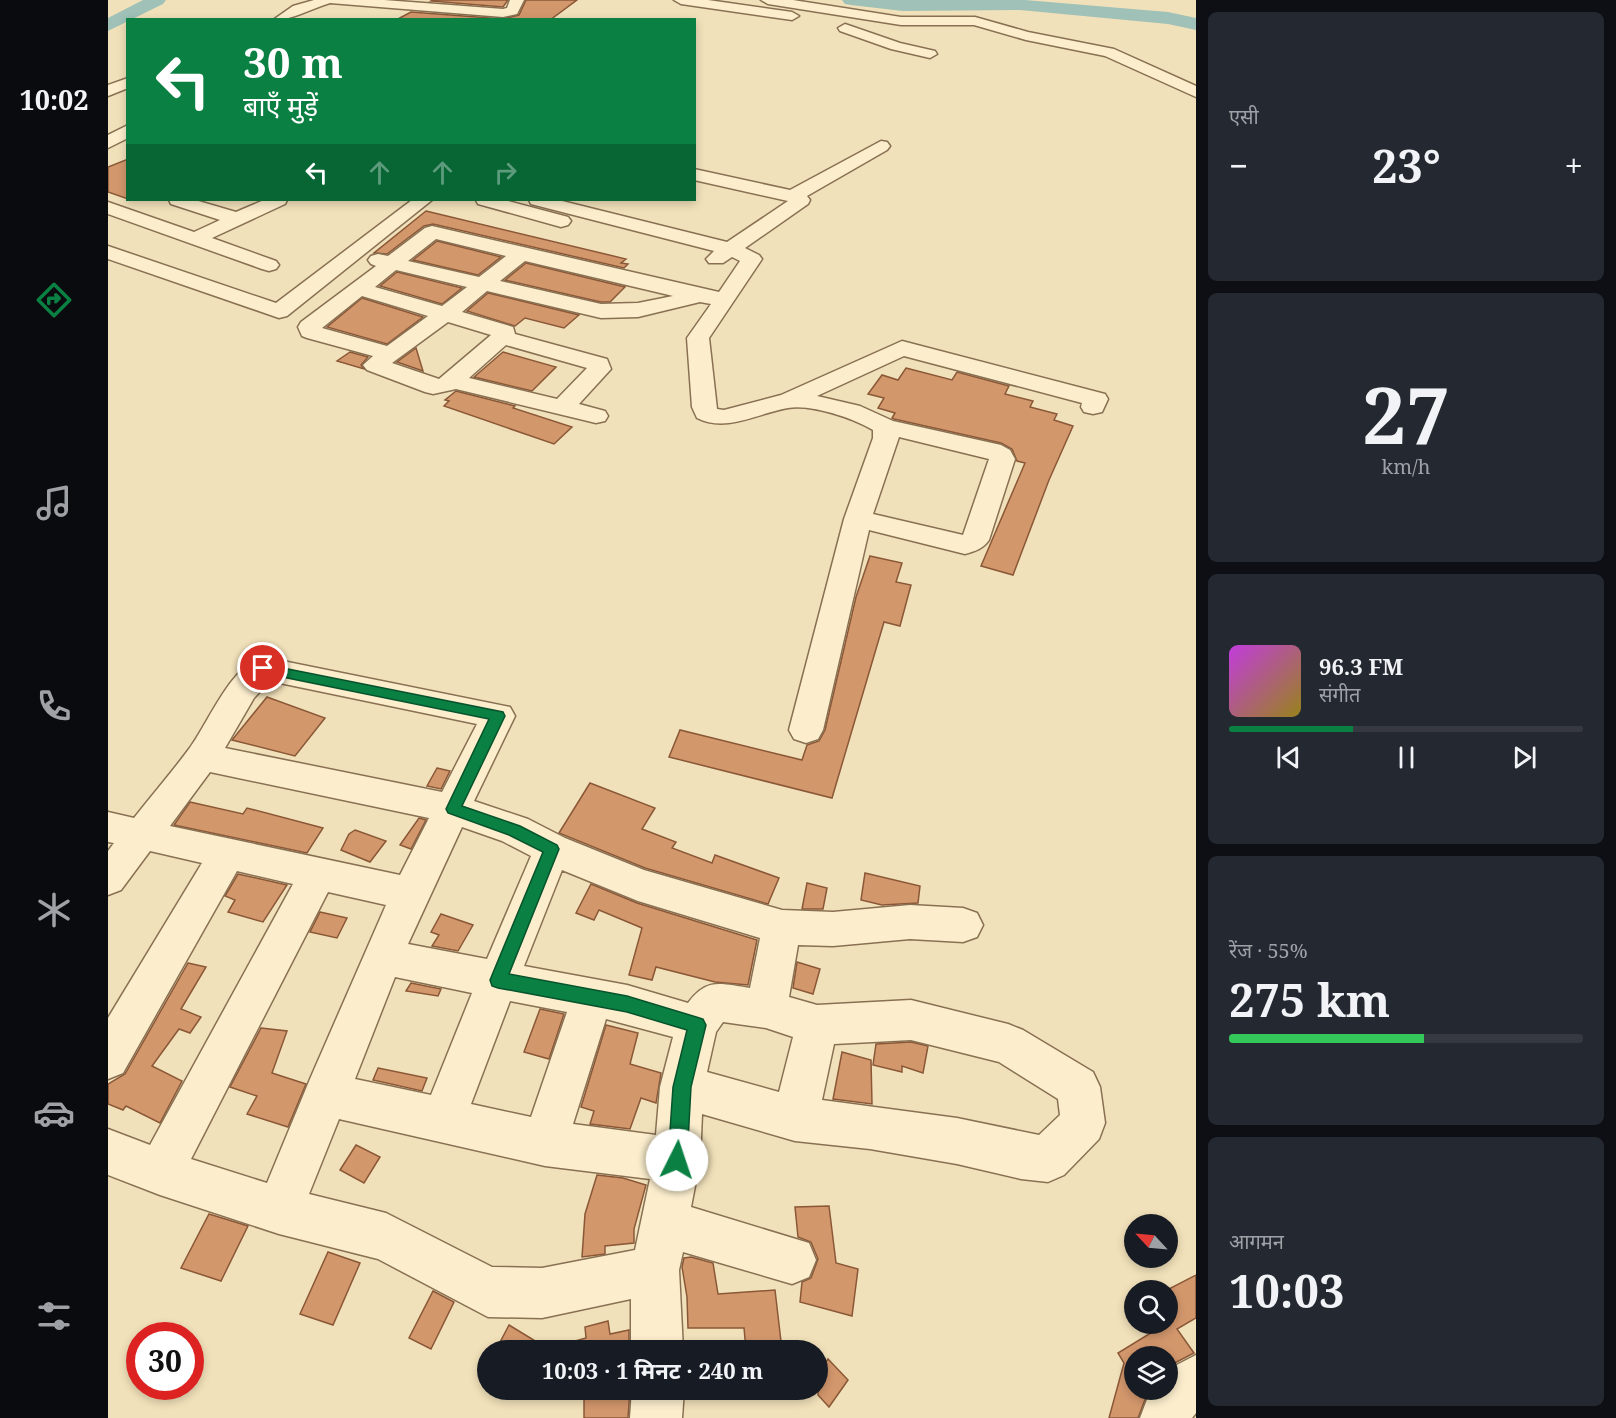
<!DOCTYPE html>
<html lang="hi">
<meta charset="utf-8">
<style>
:root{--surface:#171b24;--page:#242831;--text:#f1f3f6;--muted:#9ea1a6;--line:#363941;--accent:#0b8043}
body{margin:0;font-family:"Noto Serif","Noto Sans Devanagari",serif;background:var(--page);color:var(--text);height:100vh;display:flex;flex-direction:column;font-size:22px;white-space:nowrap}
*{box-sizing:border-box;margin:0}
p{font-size:20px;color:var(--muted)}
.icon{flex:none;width:33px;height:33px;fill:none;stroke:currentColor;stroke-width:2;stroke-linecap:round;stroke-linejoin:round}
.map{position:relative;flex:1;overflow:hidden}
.side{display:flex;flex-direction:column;gap:12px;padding:12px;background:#0d0f14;width:420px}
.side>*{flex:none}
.top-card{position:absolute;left:18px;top:18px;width:570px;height:183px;border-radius:0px;box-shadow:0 3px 9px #0003;background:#0b8043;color:#fff;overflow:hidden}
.needle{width:39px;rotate:296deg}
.fabs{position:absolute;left:1016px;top:1214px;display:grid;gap:12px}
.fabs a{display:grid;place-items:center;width:54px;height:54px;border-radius:50%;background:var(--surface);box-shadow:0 3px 9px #0003;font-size:30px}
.speed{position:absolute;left:18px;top:1322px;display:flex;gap:12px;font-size:30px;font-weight:700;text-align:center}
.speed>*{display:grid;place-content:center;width:78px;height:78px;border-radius:50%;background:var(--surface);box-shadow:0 3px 9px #0003;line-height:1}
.speed .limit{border:9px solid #d22;background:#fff;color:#111}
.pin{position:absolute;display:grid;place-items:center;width:51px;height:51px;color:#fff;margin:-26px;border:3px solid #fff;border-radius:50%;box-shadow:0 2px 6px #0007}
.me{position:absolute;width:66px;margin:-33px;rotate:4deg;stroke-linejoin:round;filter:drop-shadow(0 0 4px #0008)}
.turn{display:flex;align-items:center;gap:21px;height:126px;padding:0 18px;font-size:27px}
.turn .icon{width:78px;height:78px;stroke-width:2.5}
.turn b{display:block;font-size:42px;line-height:51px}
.lanes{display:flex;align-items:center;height:57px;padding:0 18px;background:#0003;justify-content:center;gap:30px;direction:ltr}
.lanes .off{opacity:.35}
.big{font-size:45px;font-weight:700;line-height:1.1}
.side .tile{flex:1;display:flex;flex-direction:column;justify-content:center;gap:9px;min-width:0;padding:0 21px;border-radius:9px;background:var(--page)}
.side .dial{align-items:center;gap:0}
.dial b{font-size:78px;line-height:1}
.song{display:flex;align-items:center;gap:18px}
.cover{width:72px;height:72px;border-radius:9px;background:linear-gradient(135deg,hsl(290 70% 55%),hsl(50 70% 35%))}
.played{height:6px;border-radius:3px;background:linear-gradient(90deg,var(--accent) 35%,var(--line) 35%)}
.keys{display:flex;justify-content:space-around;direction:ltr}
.heat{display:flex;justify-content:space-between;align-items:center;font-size:33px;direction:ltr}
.charge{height:9px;border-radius:4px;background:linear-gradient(90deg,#34c759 55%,var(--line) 0)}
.trip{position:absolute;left:369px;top:1340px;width:351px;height:60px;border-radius:30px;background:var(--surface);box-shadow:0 3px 9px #0003;font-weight:700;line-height:60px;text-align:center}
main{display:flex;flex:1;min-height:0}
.menu{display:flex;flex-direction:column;width:108px;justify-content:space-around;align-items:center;background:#090b0e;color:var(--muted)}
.menu .icon{width:42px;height:42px}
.menu .active{color:var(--accent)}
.menu b{font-size:27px;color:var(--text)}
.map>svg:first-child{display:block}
</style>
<main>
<nav class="menu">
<b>10:02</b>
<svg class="icon active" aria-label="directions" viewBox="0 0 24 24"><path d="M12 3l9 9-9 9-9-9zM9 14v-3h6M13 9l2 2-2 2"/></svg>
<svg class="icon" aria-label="music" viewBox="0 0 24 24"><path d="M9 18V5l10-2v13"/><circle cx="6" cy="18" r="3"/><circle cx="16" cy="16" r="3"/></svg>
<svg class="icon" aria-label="phone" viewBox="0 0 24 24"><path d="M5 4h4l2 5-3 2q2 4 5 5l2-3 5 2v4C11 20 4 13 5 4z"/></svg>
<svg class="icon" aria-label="climate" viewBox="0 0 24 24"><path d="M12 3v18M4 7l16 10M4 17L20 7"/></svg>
<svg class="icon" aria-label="car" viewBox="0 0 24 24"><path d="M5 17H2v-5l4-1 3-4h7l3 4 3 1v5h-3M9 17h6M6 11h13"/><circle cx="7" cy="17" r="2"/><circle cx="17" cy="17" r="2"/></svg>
<svg class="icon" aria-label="filters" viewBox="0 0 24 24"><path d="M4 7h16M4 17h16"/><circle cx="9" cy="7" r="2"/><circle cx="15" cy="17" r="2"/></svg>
</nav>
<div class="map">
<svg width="1088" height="1418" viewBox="0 0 1088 1418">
<rect width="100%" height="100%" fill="#f1e1ba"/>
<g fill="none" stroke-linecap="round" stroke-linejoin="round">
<g fill="#9fc1b7" fill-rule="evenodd">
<polygon points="35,0 58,0 55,4 0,31 0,18"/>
<polygon points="734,0 917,0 1060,12 1088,18 1088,30 1060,24 912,10 795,11 743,5 737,4"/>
</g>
</g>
<g fill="#d3976c" stroke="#8a5837" stroke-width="1.5">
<polygon points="325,0 400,0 395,7 323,1"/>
<polygon points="418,0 469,0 442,20 288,20 303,12 395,19 411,15"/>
<polygon points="20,159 20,199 0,192 0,167"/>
<polygon points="318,211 518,259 513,263 520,264 516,268 325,224 316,226 279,254 266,253"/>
<polygon points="329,241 393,257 370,275 305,260"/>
<polygon points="418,263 517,287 502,302 493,302 397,280"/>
<polygon points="289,272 354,288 334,304 272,286"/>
<polygon points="380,293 471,315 456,328 417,318 407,326 359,311"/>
<polygon points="254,298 315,317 279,344 219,327"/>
<polygon points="308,348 315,371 289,362"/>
<polygon points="242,352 260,357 253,365 256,369 229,361"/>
<polygon points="395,352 448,367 424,391 366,377"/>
<polygon points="798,368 844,380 849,372 901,386 897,394 925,401 922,407 949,414 946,420 965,426 941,480 905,575 873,566 917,463 909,461 904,449 893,443 786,419 784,418 787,413 770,408 776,398 760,394 774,375 790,380"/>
<polygon points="348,391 407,406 405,408 464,427 446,444 336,406 341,401 337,400"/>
<polygon points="762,556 794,563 788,582 803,585 792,626 776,622 724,798 561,757 572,730 694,760 699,745 711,741 717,730 748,597"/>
<polygon points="159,697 217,718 187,756 124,740"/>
<polygon points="329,768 342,771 333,789 319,786"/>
<polygon points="482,783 547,808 534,829 568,842 564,848 604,863 607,855 671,878 660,904 537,868 451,833"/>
<polygon points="82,802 135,814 139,808 215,828 199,853 66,825"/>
<polygon points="311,818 318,820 303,849 292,845"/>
<polygon points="247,830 278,841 262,862 233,850 241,834"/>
<polygon points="757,873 812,886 810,903 774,905 753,900"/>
<polygon points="130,874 179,885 155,922 120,912 127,900 117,896"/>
<polygon points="699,883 719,888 715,909 694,909"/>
<polygon points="483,884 529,903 649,940 640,985 607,982 548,967 544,980 521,975 534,928 491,910 486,920 468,913"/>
<polygon points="212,912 239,918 229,938 202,932"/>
<polygon points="333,914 365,925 350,951 324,946 331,935 323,932"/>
<polygon points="689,962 712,969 705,994 685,988"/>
<polygon points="80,963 98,967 73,1009 93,1017 82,1033 71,1029 44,1066 74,1081 52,1123 18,1106 15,1110 0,1104 0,1084 17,1074"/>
<polygon points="303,983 333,989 330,996 298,991"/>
<polygon points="432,1009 456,1014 441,1059 416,1052"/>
<polygon points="498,1025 530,1033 522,1064 553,1073 548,1103 533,1098 522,1129 482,1124 486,1111 473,1107"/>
<polygon points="153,1028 179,1031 164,1073 198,1084 180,1127 139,1114 149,1096 122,1087"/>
<polygon points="803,1042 820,1046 815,1073 794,1066 794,1072 765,1065 768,1044"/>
<polygon points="734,1052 763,1060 764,1104 725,1099"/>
<polygon points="270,1068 319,1078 314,1091 265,1080"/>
<polygon points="248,1145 272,1157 256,1183 232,1170"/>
<polygon points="489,1175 515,1178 538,1185 526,1229 526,1243 497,1246 497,1254 474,1257 477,1214"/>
<polygon points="721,1206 728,1263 750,1269 744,1316 692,1302 694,1282 703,1278 710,1259 703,1242 690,1237 687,1207"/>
<polygon points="101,1214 140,1226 113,1281 73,1268"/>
<polygon points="220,1252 252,1263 225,1325 192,1314"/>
<polygon points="583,1257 605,1263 610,1294 667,1290 674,1350 638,1350 636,1328 580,1328 579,1297 574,1267 576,1258"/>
<polygon points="1088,1275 1088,1318 1069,1329 1086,1353 1059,1367 1059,1356 1026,1356 1026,1389 1041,1389 1030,1418 1001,1418 1016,1363 1010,1353 1059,1323 1059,1290"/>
<polygon points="325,1291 346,1302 323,1349 301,1338"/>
<polygon points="500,1321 502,1334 521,1330 521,1350 468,1350 467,1341 478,1338 477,1327"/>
<polygon points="401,1325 442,1350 388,1350"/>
<polygon points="720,1359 740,1380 721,1407 710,1395 710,1373"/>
<polygon points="476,1389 522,1389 520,1418 476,1418"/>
</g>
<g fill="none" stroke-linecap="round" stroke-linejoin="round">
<g stroke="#897053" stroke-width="3">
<g id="minor">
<path d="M206 0H276L395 9 399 8 402 0H416L409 14 395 17 222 3C202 9 185 20 165 20L185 6Z"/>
<polygon points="566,0 600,0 684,12 691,16 684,20 573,4"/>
<polygon points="653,0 685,0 793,17 867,17 920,32 1006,49 1088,86 1088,97 997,56 918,40 866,25 793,25 660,4"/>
<polygon points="737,24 792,43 827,51 829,54 822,58 783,49 732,31 730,28"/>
<polygon points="20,78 20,88 0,96 0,85"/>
<polygon points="20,125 20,138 0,148 0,135"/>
<path d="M773 141 779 142 782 146 779 150 699 196 702 200 700 204 637 248 651 255 654 259 601 338 609 409 616 410 673 395 794 341 997 394 1000 399 994 412 985 414 976 412 973 407 974 403 796 356 709 396 752 406 785 421 893 445 902 450 907 459 881 540C875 549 867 551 857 554L761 530 715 730 710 739 698 743 686 739 681 730 736 519 765 438V430C745 418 703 404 680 408 650 413 618 433 589 418L584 407 579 338 603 304 592 302 530 317 493 318 379 291 354 312 405 327 407 334 499 359 503 369 471 404 497 411 500 416 497 421 488 423 348 389 325 394 317 392 259 370 255 365 265 356 199 338 194 336 190 327 193 322 268 266 263 264 260 260 263 256 270 254 280 256 317 228 324 226 611 292 632 261 624 257 615 263H601L598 259 606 251 423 204 421 200H450L619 242 680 201 586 180V169L682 190ZM328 239 398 256 371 277 300 261ZM417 261 561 295 565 296 530 303 493 304 392 281ZM288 270 359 287 334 306 267 287ZM254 296 320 316 279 346 214 328ZM340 322 383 335 331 379 284 363ZM398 345 479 368 449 399 361 378ZM791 437 881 459 855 535 765 514Z"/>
<polygon points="61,200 87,200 128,212 156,200 179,200 177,204 104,238 168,261 171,265 168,269 161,271 154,269 0,214 0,202 86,232 112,220 63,204"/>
<polygon points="304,200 324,200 179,316 171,318 0,259 0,246 168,303"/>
<polygon points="368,200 396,200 460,217 463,221 460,225 453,227 370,204"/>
<path d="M155 657 402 707 407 716 366 801 420 819 457 838 536 870 674 910 725 912 802 905 855 908 869 913 875 925 869 937 855 942 802 939 725 946 690 945 681 997 709 1005 803 1000 900 1024 915 1030 985 1072 992 1087 997 1123 991 1139 956 1175 940 1182 913 1179 849 1164 762 1149 687 1141 594 1114 592 1160 583 1207 701 1243 708 1260 701 1277 684 1284 575 1252 571 1270 575 1350H523V1299L434 1318 380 1317 270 1259 171 1234 52 1195 0 1175V1129L42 1145 185 884 129 871 15 1073 0 1079V1018L94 863 42 851 13 890 0 895V851L6 843 0 842V812L26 818C44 795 64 772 81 749 101 722 122 666 155 657ZM162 681 369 724 334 792 117 748 146 698ZM102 772 321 818 292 875 62 826ZM354 827 394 841 423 856 379 959 300 944ZM454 870 530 901 652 938 642 988C613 984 599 977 580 1003L519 985 416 966ZM220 892 278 905 202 1079 159 1183 83 1159ZM287 977 364 993 323 1095 247 1079ZM402 1001 459 1012 423 1117 363 1104ZM498 1019 565 1037 552 1087 548 1135 465 1124ZM615 1022 658 1028 685 1037 671 1092 599 1072 608 1032ZM803 1040 891 1062 950 1099 952 1115 931 1135 849 1118 714 1100 726 1044ZM231 1119 437 1166 542 1179 527 1250 434 1268 384 1267 278 1213 201 1194Z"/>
<polygon points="1088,1355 1088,1413 1084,1418 1032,1418 1043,1389 1059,1389 1059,1370"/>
<polygon points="524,1389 576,1389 574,1418 522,1418"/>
</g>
</g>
<use href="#minor" fill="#fceecd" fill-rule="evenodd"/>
</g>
<polygon fill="#0b8043" stroke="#07532c" stroke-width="1.5" points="155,664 395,712 397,716 354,806 412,826 449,845 451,849 401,974 519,996 595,1019 598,1025 583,1087 579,1160 576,1167 569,1170 563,1167 560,1160 565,1087 579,1030 519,1012 390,988 384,986 382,980 435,852 401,835 340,813 338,809 381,719 150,672 148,668 150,665"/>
</svg>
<div class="fabs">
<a><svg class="needle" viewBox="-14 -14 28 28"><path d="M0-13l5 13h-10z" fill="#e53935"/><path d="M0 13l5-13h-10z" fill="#9ea1a6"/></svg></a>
<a><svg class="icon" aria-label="search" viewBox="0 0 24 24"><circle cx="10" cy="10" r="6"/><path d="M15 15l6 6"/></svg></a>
<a><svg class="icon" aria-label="layers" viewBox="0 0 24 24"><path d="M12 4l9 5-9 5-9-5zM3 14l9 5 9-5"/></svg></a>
</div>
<div class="speed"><div class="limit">30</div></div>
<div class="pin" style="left:155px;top:668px;background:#d93025"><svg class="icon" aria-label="arrive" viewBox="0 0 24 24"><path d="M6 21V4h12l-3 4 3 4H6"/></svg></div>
<svg class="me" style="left:569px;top:1160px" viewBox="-20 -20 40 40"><circle r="19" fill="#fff"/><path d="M0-13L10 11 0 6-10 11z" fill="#0b8043"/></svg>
<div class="trip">10:03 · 1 मिनट · 240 m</div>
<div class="top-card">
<div class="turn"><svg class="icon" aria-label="left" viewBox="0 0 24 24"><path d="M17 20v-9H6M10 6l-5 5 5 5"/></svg><div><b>30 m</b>बाएँ मुड़ें</div></div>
<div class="lanes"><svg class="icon" aria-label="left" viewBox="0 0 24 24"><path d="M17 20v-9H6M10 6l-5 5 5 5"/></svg><svg class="icon off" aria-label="ahead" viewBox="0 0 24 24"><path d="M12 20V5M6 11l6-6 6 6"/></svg><svg class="icon off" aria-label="ahead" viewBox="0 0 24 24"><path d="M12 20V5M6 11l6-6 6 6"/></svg><svg class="icon off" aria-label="right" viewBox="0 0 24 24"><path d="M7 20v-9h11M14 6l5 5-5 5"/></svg></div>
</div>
</div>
<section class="side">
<div class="tile"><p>एसी</p>
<div class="heat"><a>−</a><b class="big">23°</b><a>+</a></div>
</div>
<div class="tile dial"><b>27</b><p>km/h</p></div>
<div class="tile">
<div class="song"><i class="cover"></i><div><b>96.3 FM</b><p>संगीत</p></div></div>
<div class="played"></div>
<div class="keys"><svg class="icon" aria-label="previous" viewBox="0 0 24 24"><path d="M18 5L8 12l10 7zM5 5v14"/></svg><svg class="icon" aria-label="pause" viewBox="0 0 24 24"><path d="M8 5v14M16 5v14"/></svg><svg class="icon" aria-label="next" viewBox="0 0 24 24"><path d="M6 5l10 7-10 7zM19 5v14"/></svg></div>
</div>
<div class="tile"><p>रेंज · 55%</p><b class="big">275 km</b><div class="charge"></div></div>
<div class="tile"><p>आगमन</p><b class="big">10:03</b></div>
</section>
</main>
